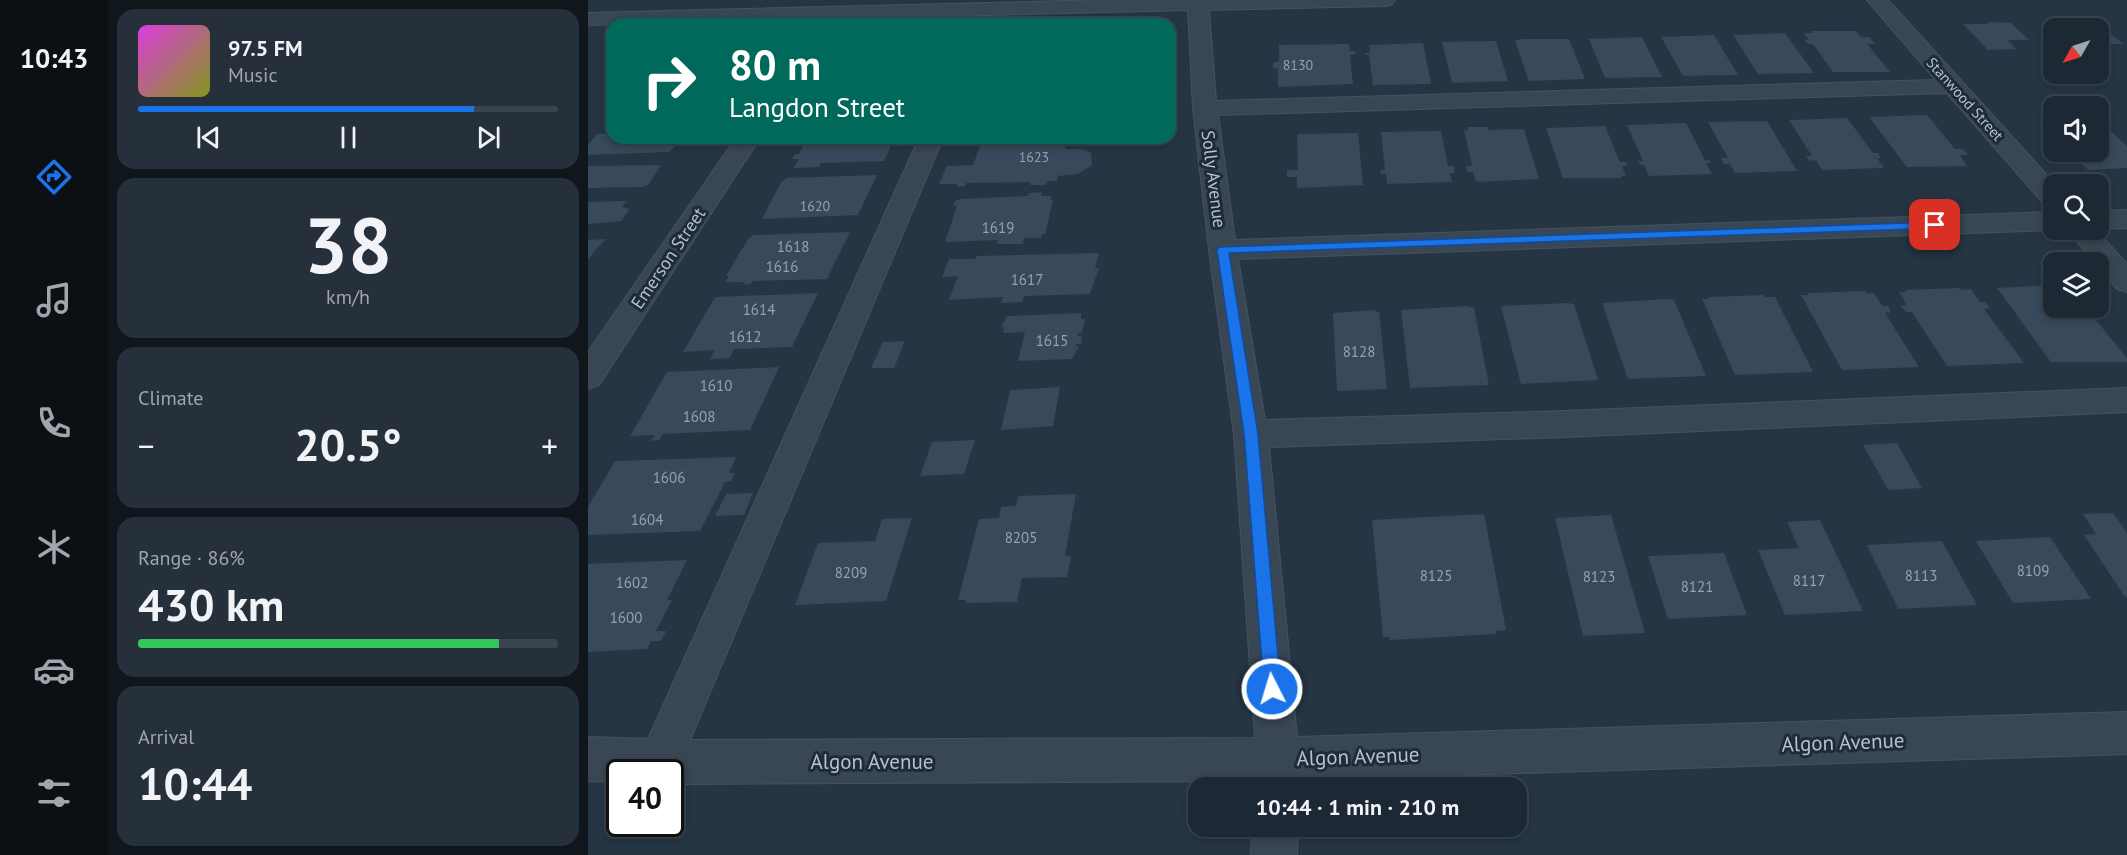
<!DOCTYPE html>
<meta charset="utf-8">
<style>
:root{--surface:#1c2833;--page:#25303b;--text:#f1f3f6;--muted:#a0a6ac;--line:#3a444e;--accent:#1a73e8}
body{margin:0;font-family:"PT Sans",sans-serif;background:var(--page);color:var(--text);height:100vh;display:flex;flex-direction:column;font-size:22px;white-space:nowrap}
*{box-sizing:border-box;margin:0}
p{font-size:20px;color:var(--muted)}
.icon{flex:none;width:33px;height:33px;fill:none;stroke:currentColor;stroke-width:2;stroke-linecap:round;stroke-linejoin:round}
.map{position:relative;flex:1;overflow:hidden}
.sheet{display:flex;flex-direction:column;gap:9px;padding:9px;background:#0f161c;width:480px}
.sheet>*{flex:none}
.banner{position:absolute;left:18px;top:18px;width:570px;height:126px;border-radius:18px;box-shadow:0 3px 9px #0003,0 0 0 2px var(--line);background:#00695c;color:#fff;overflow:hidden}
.needle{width:39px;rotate:231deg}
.controls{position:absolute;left:1455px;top:18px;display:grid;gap:12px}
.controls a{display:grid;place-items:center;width:66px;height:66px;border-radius:12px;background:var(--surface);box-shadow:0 3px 9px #0003,0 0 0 2px var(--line);font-size:30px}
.speed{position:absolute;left:18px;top:759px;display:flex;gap:12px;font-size:30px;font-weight:700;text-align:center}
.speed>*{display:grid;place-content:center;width:78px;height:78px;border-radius:50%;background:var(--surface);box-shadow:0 3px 9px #0003,0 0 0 2px var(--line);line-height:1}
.speed .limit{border:3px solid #111;border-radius:9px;background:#fff;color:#111}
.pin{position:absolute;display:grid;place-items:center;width:51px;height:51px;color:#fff;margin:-26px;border-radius:12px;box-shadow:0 3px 9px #0006}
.me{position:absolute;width:66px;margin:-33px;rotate:355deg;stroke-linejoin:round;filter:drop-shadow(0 0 4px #0008)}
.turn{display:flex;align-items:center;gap:21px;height:126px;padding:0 24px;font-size:27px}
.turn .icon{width:78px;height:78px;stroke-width:2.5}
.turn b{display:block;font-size:42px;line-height:51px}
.big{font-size:45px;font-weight:700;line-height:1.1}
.sheet .tile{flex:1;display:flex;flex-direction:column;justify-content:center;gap:9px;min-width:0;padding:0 21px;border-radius:18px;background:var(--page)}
.sheet .dial{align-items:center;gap:0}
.dial b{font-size:78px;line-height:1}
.song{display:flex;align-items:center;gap:18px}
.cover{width:72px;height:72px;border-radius:9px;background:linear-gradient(135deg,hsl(300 70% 55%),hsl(70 70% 35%))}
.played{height:6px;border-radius:3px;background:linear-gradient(90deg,var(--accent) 80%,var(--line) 80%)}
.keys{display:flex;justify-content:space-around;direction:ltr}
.heat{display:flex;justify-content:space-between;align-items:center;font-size:33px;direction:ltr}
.charge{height:9px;border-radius:4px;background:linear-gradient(90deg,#34c759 86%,var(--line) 0)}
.trip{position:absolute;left:600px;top:777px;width:339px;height:60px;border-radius:18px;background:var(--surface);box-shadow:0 3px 9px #0003,0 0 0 2px var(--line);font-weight:700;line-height:60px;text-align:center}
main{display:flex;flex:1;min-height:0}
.tabs{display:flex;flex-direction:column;width:108px;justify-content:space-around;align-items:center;background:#0b1014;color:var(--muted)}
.tabs .icon{width:42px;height:42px}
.tabs .selected{color:var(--accent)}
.tabs b{font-size:27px;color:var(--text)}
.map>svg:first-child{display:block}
</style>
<main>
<nav class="tabs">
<b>10:43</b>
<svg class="icon selected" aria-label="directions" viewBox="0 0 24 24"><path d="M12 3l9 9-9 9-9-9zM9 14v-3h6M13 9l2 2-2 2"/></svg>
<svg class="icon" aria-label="music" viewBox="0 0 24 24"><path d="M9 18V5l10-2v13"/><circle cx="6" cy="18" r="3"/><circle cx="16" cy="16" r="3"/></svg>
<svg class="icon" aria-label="phone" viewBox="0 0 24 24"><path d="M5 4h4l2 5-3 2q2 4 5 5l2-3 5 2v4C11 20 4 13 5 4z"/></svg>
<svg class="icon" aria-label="climate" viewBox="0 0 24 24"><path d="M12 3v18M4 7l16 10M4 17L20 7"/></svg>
<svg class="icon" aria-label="car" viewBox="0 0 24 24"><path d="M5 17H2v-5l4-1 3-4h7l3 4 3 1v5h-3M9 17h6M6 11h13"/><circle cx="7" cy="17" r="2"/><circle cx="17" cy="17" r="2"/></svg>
<svg class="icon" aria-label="filters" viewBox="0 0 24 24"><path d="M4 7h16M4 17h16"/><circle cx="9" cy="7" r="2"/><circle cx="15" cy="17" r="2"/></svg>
</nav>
<section class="sheet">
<div class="tile">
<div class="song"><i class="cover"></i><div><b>97.5 FM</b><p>Music</p></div></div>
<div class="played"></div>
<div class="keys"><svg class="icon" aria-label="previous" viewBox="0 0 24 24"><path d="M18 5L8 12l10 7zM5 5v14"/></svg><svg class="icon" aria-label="pause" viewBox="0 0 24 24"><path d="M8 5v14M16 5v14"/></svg><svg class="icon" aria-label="next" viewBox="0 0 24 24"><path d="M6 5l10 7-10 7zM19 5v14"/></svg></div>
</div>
<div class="tile dial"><b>38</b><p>km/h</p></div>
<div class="tile"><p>Climate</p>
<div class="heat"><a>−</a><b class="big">20.5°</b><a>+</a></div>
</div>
<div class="tile"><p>Range · 86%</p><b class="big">430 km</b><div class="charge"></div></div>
<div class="tile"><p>Arrival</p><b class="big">10:44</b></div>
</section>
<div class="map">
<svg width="1539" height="855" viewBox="0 0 1539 855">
<rect width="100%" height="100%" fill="#253544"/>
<g fill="#37495a">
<polygon points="1488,18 1491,21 1507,20 1535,44 1516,44 1518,46 1514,46 1519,50 1510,50 1510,28 1474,28 1466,21"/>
<polygon points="1399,22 1423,23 1441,40 1420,40 1428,49 1400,50 1375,24 1401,24"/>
<polygon points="1223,31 1268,31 1273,37 1281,37 1287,44 1279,44 1302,72 1245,72 1225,44 1220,44 1217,40 1221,40 1216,33 1224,33"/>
<polygon points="1197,33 1226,73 1170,74 1145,35"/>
<polygon points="1126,35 1150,75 1095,76 1073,37"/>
<polygon points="1054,37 1074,77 1017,78 1001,39"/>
<polygon points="934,39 981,39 997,79 941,81 927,41"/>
<polygon points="903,41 908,41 920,81 864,83 854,42"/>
<polygon points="835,43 843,84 785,85 781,55 777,55 777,53 782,53 781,45"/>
<polygon points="761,44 762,51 767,51 768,54 762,55 765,84 690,87 690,68 685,68 685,63 691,61 691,45"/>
<polygon points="1339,115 1367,149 1375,149 1380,155 1372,155 1379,166 1319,167 1281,117"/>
<polygon points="1259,118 1285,153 1290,153 1293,158 1289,158 1296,168 1234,170 1228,160 1221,161 1218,156 1224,156 1201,120"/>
<polygon points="1466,119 1466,134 1451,120"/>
<polygon points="1510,119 1539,146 1539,168 1500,170 1482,152 1510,152"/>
<polygon points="1179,121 1209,171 1147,173 1142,164 1136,164 1133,158 1140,158 1120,122"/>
<polygon points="1098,123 1117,160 1121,160 1123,163 1118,163 1124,174 1061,176 1056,165 1052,165 1050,161 1055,161 1039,125"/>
<polygon points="1017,126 1032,162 1038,162 1039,166 1034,166 1038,176 1033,176 1033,178 975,178 958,128"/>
<polygon points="879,127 900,127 900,130 936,129 951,179 888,182 885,172 879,172 878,166 884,166 876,130 880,130"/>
<polygon points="853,131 860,166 866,166 867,173 862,173 864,182 799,184 798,174 793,174 792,170 797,170 793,132"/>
<polygon points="770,133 775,185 712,188 709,187 709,177 699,177 699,170 710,170 709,134"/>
<polygon points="9,134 24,134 24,138 95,138 81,152 0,155 0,145"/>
<polygon points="220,138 307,138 296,161 233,163 231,167 206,168 211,159 204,159 207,154 211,154"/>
<polygon points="450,141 478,143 477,149 493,149 503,153 504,165 490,174 470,176 469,181 459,181 458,185 442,185 443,182 378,183 377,186 368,187 370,184 351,184 359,166 385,165 392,146 449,144"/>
<polygon points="73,165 61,184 55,187 0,188 0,166"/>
<polygon points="289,175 270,215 174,219 193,182 199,178"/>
<polygon points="454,192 453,196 464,196 462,200 465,200 457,234 454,234 453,238 436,238 435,244 409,244 410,240 357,242 369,206 365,206 367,201 372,199 440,196 441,193"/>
<polygon points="39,201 34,207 42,209 33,221 0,224 0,202"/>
<polygon points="262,232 239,279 165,281 163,284 155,285 157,282 137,282 141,276 138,276 160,239 165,235"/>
<polygon points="18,239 9,248 0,260 0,240"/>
<polygon points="511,253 507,268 511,268 502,294 436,296 434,302 413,303 415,297 361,300 370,276 354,277 361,259 387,259 388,256"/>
<polygon points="1466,285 1466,308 1498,308 1539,358 1539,362 1463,362 1409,288"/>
<polygon points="1372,288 1373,290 1383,289 1392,302 1397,302 1402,308 1396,309 1436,363 1359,366 1324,312 1318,312 1313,306 1319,305 1311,292 1318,292 1317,290"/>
<polygon points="1277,291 1279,294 1286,293 1294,306 1300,306 1303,312 1297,313 1331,367 1254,370 1213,295 1221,295 1220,293"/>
<polygon points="230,293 204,347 146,349 142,358 122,359 127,350 95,352 127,297"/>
<polygon points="1176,295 1177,297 1187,297 1225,372 1147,375 1114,299 1121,299 1120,297"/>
<polygon points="1078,299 1086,300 1118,376 1040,379 1014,303"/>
<polygon points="979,303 986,304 1010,380 933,384 913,306"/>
<polygon points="879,306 886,308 901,385 822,388 813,310"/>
<polygon points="788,310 788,312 791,311 799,389 749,391 745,313"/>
<polygon points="493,313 493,319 497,319 494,333 490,333 489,336 494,335 493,344 488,344 487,346 491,346 484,359 430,361 437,332 415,333 416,327 413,327 419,316"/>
<polygon points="317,341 306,368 283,368 295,342"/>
<polygon points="191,367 162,430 75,434 71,440 63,441 66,435 42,436 79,372"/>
<polygon points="472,387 465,426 413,430 422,390"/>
<polygon points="387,440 376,474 332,476 344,442"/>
<polygon points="1309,443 1334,488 1300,490 1275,445"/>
<polygon points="148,457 141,473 147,473 143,481 137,482 112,531 0,535 0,507 27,461"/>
<polygon points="165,493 156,515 127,516 138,494"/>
<polygon points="488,494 477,556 483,556 479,577 434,578 429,602 378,603 378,600 370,600 391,519 411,518 413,507 428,506 430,496"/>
<polygon points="1525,513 1539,533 1539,597 1537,597 1496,535 1508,534 1495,514"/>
<polygon points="896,514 918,630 908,631 908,634 802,640 802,637 795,637 784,520"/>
<polygon points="1023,515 1057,633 995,636 967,518"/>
<polygon points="324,518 298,601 207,605 230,543 287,541 294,519"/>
<polygon points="1232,520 1275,611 1197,615 1170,550 1211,548 1199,522"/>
<polygon points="1462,537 1503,599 1425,603 1388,541"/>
<polygon points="1354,541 1389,605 1310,609 1279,545"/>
<polygon points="1136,553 1159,615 1080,619 1060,556"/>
<polygon points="99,560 79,600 84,600 68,631 78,631 73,641 63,641 59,649 0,652 0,564"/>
</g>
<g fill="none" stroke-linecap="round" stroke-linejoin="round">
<g stroke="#46525f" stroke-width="2">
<g id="minor">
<polygon points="517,0 807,0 804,4 797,6 621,10 628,101 1348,80 1279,0 1300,0 1467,184 1466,207 1457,205 1359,93 630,115 647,240 1466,212 1466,230 650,259 677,420 977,411 1539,388 1539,412 977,437 681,447 709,737 1539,712 1539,754 711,780 711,788 667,788 667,781 93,784 82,783 82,772 32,772 32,782 0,781 0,737 60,739 331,138 355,138 102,740 667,738 646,434 621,250 605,108 600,10 0,25 0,13"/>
<polygon points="148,138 172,138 11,385 0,389 0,352"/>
<polygon points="1539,210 1539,228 1510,229 1510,211"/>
<polygon points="1479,230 1508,230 1539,264 1539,292 1529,289 1510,268 1510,262 1506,262"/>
<polygon points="664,826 710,826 709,855 663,855"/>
</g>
</g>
<use href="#minor" fill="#394653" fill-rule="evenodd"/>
</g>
<polygon fill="#1a73e8" stroke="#114b97" stroke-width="1.5" points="1347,222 1352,225 1351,228 641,253 670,434 693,689 690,695 684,697 678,695 676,689 656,434 629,250 631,247"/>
<g text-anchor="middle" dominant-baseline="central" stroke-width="6" stroke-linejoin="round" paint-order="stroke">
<g font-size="14" fill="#95a1ae">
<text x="710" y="65">8130</text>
<text x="446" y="157">1623</text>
<text x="227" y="206">1620</text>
</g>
<g font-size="15" fill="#b7c1cd" stroke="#1e2b38">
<text transform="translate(1377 99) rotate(48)">Stanwood Street</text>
</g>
<g font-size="15" fill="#95a1ae">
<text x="410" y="227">1619</text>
<text x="205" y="246">1618</text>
<text x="194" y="266">1616</text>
<text x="439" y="279">1617</text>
<text x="171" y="309">1614</text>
<text x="157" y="336">1612</text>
<text x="464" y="340">1615</text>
<text x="771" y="351">8128</text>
<text x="128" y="385">1610</text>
<text x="111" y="416">1608</text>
<text x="81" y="477">1606</text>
<text x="59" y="519">1604</text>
<text x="433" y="537">8205</text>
<text x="1445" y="570">8109</text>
<text x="263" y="572">8209</text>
<text x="848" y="575">8125</text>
<text x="1333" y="575">8113</text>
<text x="1011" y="576">8123</text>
<text x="1221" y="580">8117</text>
<text x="44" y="582">1602</text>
<text x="1109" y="586">8121</text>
<text x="38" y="617">1600</text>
</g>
<g font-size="18" fill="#b7c1cd" stroke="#1e2b38">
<text transform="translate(626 179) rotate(83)">Solly Avenue</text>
<text transform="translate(80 258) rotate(-56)">Emerson Street</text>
</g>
<g font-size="21" fill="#b7c1cd" stroke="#1e2b38">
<text transform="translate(1255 742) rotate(-2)">Algon Avenue</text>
<text transform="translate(770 756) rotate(-2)">Algon Avenue</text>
<text x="284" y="761">Algon Avenue</text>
</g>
</g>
</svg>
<div class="controls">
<a><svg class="needle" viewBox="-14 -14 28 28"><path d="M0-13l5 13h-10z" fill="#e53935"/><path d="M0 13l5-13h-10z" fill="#a0a6ac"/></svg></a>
<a><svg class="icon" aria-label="sound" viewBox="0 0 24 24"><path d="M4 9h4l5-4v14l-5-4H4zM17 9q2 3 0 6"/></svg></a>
<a><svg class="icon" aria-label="search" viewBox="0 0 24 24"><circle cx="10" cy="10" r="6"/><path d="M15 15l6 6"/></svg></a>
<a><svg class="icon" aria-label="layers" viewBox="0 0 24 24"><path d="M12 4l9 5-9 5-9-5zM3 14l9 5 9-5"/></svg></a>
</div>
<div class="speed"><div class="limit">40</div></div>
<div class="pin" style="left:1347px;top:225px;background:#d93025"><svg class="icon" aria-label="arrive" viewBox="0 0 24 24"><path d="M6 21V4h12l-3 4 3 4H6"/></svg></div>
<svg class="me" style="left:684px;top:689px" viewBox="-20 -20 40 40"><circle r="17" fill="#1a73e8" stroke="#fff" stroke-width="3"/><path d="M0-11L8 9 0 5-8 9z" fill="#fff"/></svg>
<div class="trip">10:44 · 1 min · 210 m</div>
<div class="banner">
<div class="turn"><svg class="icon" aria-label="right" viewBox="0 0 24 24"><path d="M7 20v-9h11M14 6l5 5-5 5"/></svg><div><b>80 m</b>Langdon Street</div></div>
</div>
</div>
</main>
